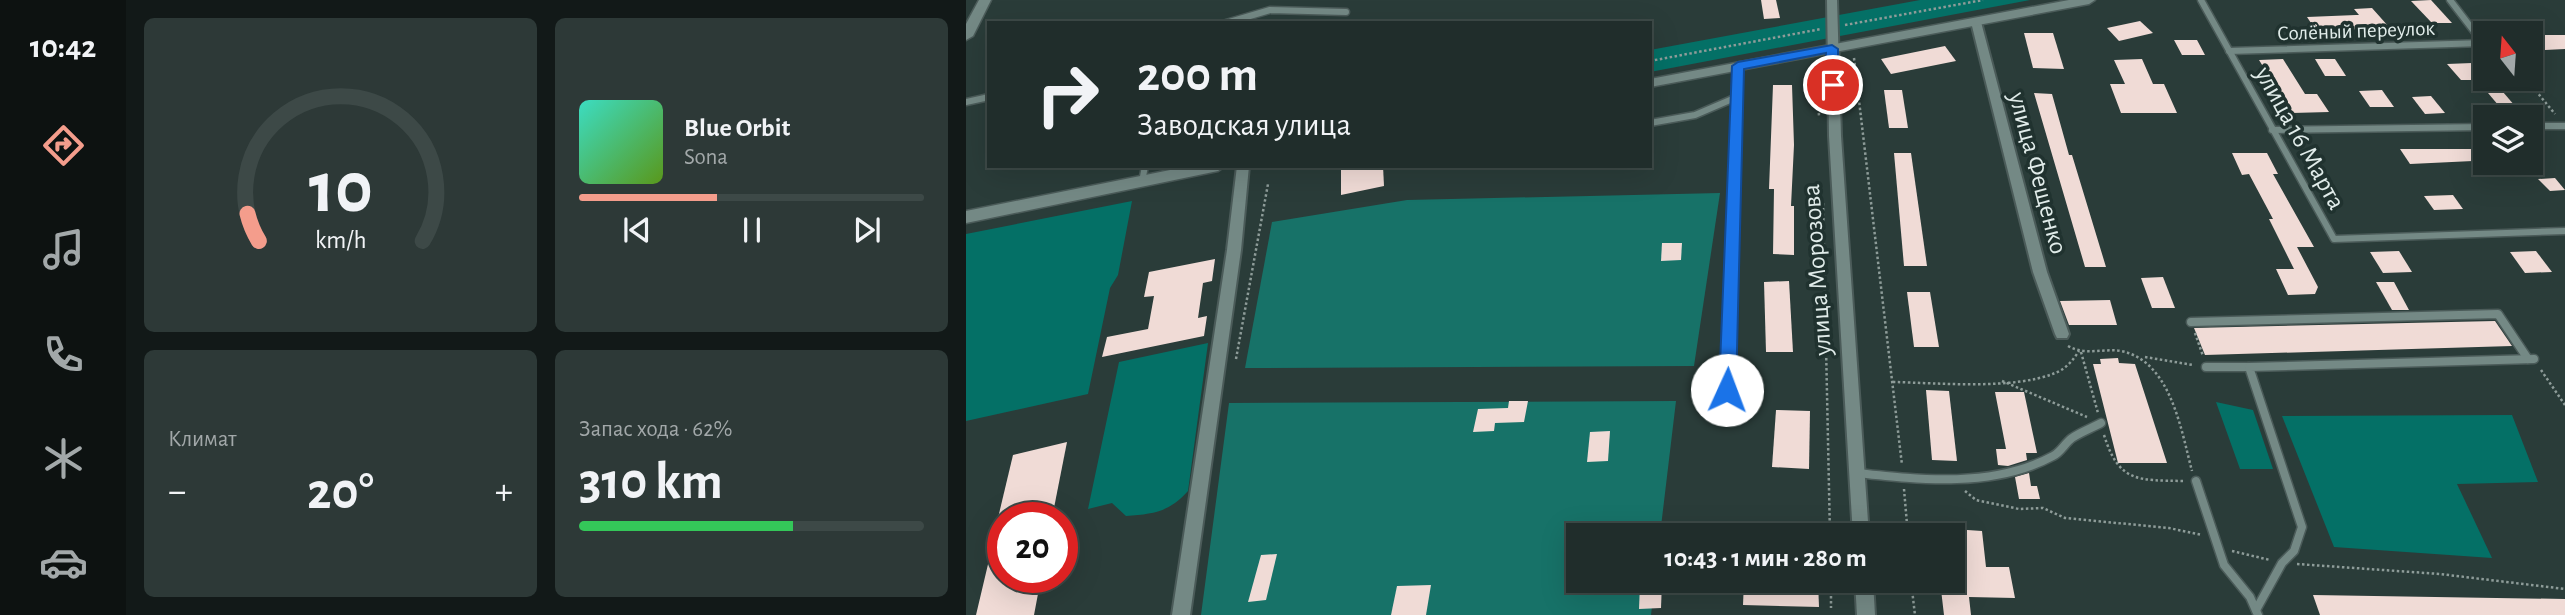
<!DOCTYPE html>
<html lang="ru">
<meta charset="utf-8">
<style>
:root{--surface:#202d2b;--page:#2d3937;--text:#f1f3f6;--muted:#a2a8a9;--line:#3d4947;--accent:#f49d8c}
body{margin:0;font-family:"Alegreya Sans",sans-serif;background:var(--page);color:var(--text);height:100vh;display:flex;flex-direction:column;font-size:26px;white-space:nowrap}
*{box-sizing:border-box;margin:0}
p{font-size:23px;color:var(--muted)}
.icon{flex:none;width:38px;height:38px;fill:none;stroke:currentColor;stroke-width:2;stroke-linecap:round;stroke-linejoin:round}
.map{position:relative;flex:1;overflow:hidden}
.sheet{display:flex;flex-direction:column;gap:18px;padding:18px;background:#121918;width:840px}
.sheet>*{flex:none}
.banner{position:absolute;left:21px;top:21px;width:665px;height:147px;border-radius:0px;box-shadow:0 7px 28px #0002,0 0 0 2px var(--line);background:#202d2b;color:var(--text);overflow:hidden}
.needle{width:46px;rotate:343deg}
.fabs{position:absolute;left:1507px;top:21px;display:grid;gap:14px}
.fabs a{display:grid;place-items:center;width:70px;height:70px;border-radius:0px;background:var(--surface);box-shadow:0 7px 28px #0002,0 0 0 2px var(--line);font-size:35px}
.speed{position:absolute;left:21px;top:502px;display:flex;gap:14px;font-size:35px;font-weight:700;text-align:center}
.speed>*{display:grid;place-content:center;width:91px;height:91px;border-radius:50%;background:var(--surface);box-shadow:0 7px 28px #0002,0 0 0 2px var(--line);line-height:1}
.speed .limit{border:10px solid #d22;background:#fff;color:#111}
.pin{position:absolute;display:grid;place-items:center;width:60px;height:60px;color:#fff;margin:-30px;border:4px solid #fff;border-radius:50%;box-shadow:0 2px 7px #0007}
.me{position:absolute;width:77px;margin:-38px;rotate:2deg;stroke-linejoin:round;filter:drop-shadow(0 0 5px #0008)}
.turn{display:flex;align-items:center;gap:24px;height:147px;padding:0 35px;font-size:32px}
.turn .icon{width:91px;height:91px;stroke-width:2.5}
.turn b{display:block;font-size:49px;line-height:60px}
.big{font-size:52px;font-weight:700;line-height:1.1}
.sheet .widget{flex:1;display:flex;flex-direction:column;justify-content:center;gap:10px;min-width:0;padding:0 24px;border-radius:10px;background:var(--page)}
.sheet .dial{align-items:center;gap:0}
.dial svg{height:182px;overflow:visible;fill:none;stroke:var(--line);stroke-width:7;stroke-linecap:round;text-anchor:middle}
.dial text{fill:var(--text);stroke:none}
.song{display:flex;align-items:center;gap:21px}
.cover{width:84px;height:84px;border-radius:10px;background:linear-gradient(135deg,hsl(170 70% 55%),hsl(90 70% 35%))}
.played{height:7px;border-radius:4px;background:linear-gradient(90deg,var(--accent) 40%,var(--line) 40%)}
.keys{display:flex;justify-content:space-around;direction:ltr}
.heat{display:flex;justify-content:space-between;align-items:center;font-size:38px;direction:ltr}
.charge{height:10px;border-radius:5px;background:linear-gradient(90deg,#34c759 62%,var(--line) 0)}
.sheet .tiles{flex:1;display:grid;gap:18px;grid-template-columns:repeat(2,1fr)}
.trip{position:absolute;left:600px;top:523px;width:399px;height:70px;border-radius:0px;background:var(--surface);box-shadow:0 7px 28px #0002,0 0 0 2px var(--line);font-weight:700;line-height:70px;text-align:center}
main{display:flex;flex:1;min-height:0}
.tab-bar{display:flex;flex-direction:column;width:126px;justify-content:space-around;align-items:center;background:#0d1211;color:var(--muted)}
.tab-bar .icon{width:49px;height:49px}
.tab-bar .current{color:var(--accent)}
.tab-bar b{font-size:32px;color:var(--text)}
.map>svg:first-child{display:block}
</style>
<main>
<nav class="tab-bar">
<b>10:42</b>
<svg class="icon current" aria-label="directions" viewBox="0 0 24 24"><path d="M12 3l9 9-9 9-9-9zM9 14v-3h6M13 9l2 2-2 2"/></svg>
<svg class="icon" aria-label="music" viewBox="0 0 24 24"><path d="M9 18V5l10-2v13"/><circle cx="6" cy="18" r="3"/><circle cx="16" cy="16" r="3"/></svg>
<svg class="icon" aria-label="phone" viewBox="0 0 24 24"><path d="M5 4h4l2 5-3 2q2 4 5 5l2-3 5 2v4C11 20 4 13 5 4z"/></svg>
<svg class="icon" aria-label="climate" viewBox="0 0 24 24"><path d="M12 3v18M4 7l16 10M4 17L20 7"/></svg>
<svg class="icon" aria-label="car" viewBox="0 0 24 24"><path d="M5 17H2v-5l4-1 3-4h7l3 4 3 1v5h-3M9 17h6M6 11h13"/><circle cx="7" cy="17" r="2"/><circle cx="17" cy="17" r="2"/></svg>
</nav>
<section class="sheet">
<div class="tiles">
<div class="widget dial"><svg viewBox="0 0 100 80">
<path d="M14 69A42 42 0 1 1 86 69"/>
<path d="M14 69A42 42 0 0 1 9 57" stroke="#f49d8c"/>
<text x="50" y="56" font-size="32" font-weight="700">10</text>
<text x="50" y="72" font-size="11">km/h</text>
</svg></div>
<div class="widget">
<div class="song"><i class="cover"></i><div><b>Blue Orbit</b><p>Sona</p></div></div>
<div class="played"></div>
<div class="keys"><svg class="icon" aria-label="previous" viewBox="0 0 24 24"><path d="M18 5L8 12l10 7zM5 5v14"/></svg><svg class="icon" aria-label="pause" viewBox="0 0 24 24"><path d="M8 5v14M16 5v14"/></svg><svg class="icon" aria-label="next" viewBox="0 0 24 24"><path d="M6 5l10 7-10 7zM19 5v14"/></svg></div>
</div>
<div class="widget"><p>Климат</p>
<div class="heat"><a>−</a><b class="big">20°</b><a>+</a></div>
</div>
<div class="widget"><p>Запас хода · 62%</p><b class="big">310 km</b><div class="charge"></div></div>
</div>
</section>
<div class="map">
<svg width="1599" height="615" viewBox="0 0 1599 615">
<rect width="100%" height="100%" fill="#2a3c39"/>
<g fill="#177268">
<polygon points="754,193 728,366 279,368 306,222 441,200"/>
<polygon points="710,401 694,535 612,536 612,581 689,581 685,615 235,615 263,403"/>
</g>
<g fill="#047066">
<polygon points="954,0 1064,0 684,72 684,50"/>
<polygon points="166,201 152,275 144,288 122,394 0,421 0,234"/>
<path d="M242 343 222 491C203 512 188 514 160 516L146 503 122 509 153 362Z"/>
<polygon points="1250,402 1287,410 1307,469 1274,469"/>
<polygon points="1546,415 1572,482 1491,484 1526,558 1368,547 1316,416"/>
</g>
<g fill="#f0dbd6">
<polygon points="795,0 810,0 814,18 798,19"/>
<polygon points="1465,0 1486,23 1466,23 1445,1"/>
<polygon points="1406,8 1423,27 1351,32 1341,17 1390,15 1393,15 1388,9"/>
<polygon points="1174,21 1187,33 1153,41 1141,28"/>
<polygon points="1459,23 1471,37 1454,37 1442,24"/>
<polygon points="1058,33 1087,33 1098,69 1067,68"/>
<polygon points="1566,35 1599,35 1599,49 1579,50"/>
<polygon points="1208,40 1231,40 1239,55 1216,55"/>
<polygon points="979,46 990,61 925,74 915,59"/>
<polygon points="1176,59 1187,84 1198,84 1211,113 1155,113 1144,84 1159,84 1148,60"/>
<polygon points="1317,59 1339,94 1351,94 1363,112 1326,113 1293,60"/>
<polygon points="1349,59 1369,59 1380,76 1359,76"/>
<polygon points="1506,63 1520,80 1495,80 1481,64"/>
<polygon points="807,85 826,85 828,145 825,206 828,206 828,255 807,254 808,189 803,189"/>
<polygon points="918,90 936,90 942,128 923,128"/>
<polygon points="1416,90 1428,107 1404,107 1393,91"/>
<polygon points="1537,92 1549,106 1533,106 1522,93"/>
<polygon points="1068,93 1086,94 1103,155 1106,155 1140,267 1119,267"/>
<polygon points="1465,96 1479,113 1459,114 1446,97"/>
<polygon points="1434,149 1506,149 1507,161 1444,164"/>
<polygon points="928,153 945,153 961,266 938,266"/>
<polygon points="1266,153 1301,153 1312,174 1307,174 1348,247 1331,247 1352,287 1349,294 1322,295 1310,269 1328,269 1303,219 1307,219 1283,174 1276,175"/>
<polygon points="375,166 417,166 418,186 375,195"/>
<polygon points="1589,178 1599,190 1584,191 1572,179"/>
<polygon points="1487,195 1497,209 1468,210 1458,196"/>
<polygon points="696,243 716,243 715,260 695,261"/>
<polygon points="1433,251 1446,272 1417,273 1404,252"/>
<polygon points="1570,251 1586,272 1559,273 1544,252"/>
<polygon points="249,259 246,281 237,283 232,318 241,316 238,336 136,357 141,337 182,329 188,296 178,297 183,272"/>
<polygon points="1197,277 1209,308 1186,308 1175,278"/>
<polygon points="823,281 827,352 800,352 798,282"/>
<polygon points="1410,282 1428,282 1443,310 1426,310"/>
<polygon points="941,292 964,292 973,347 948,347"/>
<polygon points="1144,300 1151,325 1103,325 1094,301"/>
<polygon points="1529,321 1546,346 1239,355 1228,328"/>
<polygon points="1152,358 1153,363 1169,364 1201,463 1152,463 1127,364 1135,364 1134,359"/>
<polygon points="960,390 983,391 991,461 966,460"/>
<polygon points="1029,392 1058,392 1071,453 1060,453 1061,460 1042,466 1032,465 1030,449 1040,449"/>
<polygon points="543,401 562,401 558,422 529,423 528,431 507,432 512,409 542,408"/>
<polygon points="810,410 844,411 843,469 806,467"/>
<polygon points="644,431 642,461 621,462 624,432"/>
<polygon points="101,442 86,518 32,518 47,455"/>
<polygon points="1063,473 1065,486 1071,486 1074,499 1053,499 1049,477"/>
<polygon points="960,521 981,522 982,536 960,536"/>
<polygon points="32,522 37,522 37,578 75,578 68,615 10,615"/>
<polygon points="987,529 1016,531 1020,567 1043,567 1049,598 1003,597 1005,615 978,615 974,581 987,581"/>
<polygon points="311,554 300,600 282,602 295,555"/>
<polygon points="778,581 852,581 853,607 777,605"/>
<polygon points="696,582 695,608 673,609 674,583"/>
<polygon points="465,585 460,615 425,615 431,586"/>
<polygon points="1347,595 1599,599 1599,615 1354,615"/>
</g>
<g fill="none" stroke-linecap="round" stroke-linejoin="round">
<g stroke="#4b5b59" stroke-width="9">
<g id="lane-far1">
<polyline points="1235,0 1368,239 1599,231"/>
<polyline points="1484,0 1517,43"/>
<polyline points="260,23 304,10 380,12"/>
<polyline points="1263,51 1517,43"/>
<polyline points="0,102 23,97"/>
<polyline points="684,123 729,115 771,97"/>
<polyline points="1564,126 1598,126"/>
<polyline points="1306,130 1519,127"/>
<polyline points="176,182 179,166"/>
<polyline points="765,265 772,66"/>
</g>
</g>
<g stroke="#4b5b59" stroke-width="11">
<g id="lane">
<polyline points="1225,322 1532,314 1562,359"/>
<polyline points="1240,367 1283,367"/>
<polyline points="761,390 765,264"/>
<path d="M891 473C955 480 1028 488 1087 456 1095 452 1099 443 1106 438 1115 432 1126 428 1135 423"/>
<polyline points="1230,481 1258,565 1284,597 1292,615"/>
<polyline points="1290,610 1316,563 1328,551 1336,527 1283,367 1568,359"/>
</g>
</g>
<g stroke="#4b5b59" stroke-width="4">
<g id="street">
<polygon points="861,0 871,0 875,136 903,536 887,536 863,136"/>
<polygon points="1010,19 1015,22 1081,272 1103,334 1101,338 1091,338 1089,334 1067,272 1005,22"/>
<polygon points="271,166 283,166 275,250 224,615 206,615 261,250"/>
<polygon points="889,581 907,581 909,615 891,615"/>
</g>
</g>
<g stroke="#4b5b59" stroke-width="3">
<g id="secondary">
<polygon points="13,0 25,0 7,36 0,40 0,24"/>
<polygon points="1103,0 1129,0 1123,4 684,87 684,79"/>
<polygon points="224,166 259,166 252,171 0,223 0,211"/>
</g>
</g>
<g stroke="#8e9c99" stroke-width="2.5" stroke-dasharray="2.5 2.5" stroke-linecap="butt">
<polyline points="879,25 1017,0"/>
<polyline points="888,58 936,465"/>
<polyline points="684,61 855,29"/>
<polyline points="850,63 853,116"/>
<polyline points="1560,79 1589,114"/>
<polyline points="857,203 864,536"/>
<polyline points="1229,333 1237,356"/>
<path d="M1102 346C1120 356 1137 348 1155 351 1205 361 1215 430 1226 471"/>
<polyline points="1115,352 1132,413"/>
<polyline points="1179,357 1227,365"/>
<polyline points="270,359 302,184"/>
<polyline points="1575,370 1599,405"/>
<polyline points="1036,381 1121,417"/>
<path d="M927 382C973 383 1048 390 1089 373 1100 369 1107 360 1113 351"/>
<path d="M1138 435C1153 483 1172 480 1217 481"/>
<polyline points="938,489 942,536"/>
<polyline points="999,491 1010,500 1053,509 1077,508 1099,518 1203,528 1236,535"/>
<polyline points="1266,551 1304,560"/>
<polyline points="1331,564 1474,574 1599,589"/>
<polyline points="865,581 865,608"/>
<polyline points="945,581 949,615"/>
</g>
<use href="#lane-far1" stroke="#748985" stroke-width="6"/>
<use href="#lane" stroke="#748985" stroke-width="8"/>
<use href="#street" fill="#748985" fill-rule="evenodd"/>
<use href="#secondary" fill="#748985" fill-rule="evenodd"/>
</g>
<polygon fill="#1a73e8" stroke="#114b97" stroke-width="2" points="866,45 872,49 872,88 863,88 861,85 860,53 778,69 770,390 767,395 761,397 755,395 753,390 766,66 772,62"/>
<g text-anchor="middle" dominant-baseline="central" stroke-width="7" stroke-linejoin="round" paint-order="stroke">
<g font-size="21" fill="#e1ecea" stroke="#20322f">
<text transform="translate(1390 31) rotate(-2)">Солёный переулок</text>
</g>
<g font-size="26" fill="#e1ecea" stroke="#20322f">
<text transform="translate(1334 138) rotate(61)">улица 16 Марта</text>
<text transform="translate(1072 173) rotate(75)">улица Фещенко</text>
<text transform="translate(851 270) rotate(-94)">улица Морозова</text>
</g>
</g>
</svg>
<div class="fabs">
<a><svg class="needle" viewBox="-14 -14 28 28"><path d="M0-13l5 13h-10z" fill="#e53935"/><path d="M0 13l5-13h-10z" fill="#a2a8a9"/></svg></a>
<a><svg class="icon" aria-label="layers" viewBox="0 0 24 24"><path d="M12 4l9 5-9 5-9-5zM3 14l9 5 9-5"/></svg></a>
</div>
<div class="speed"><div class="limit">20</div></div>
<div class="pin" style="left:867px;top:85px;background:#d93025"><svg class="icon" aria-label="arrive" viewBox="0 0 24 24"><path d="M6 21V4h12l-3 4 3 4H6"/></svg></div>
<svg class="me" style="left:761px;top:390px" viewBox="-20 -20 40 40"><circle r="19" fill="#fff"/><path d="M0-13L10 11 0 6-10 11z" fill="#1a73e8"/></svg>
<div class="trip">10:43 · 1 мин · 280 m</div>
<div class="banner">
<div class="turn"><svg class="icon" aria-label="right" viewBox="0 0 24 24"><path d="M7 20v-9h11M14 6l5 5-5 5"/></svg><div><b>200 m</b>Заводская улица</div></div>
</div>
</div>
</main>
